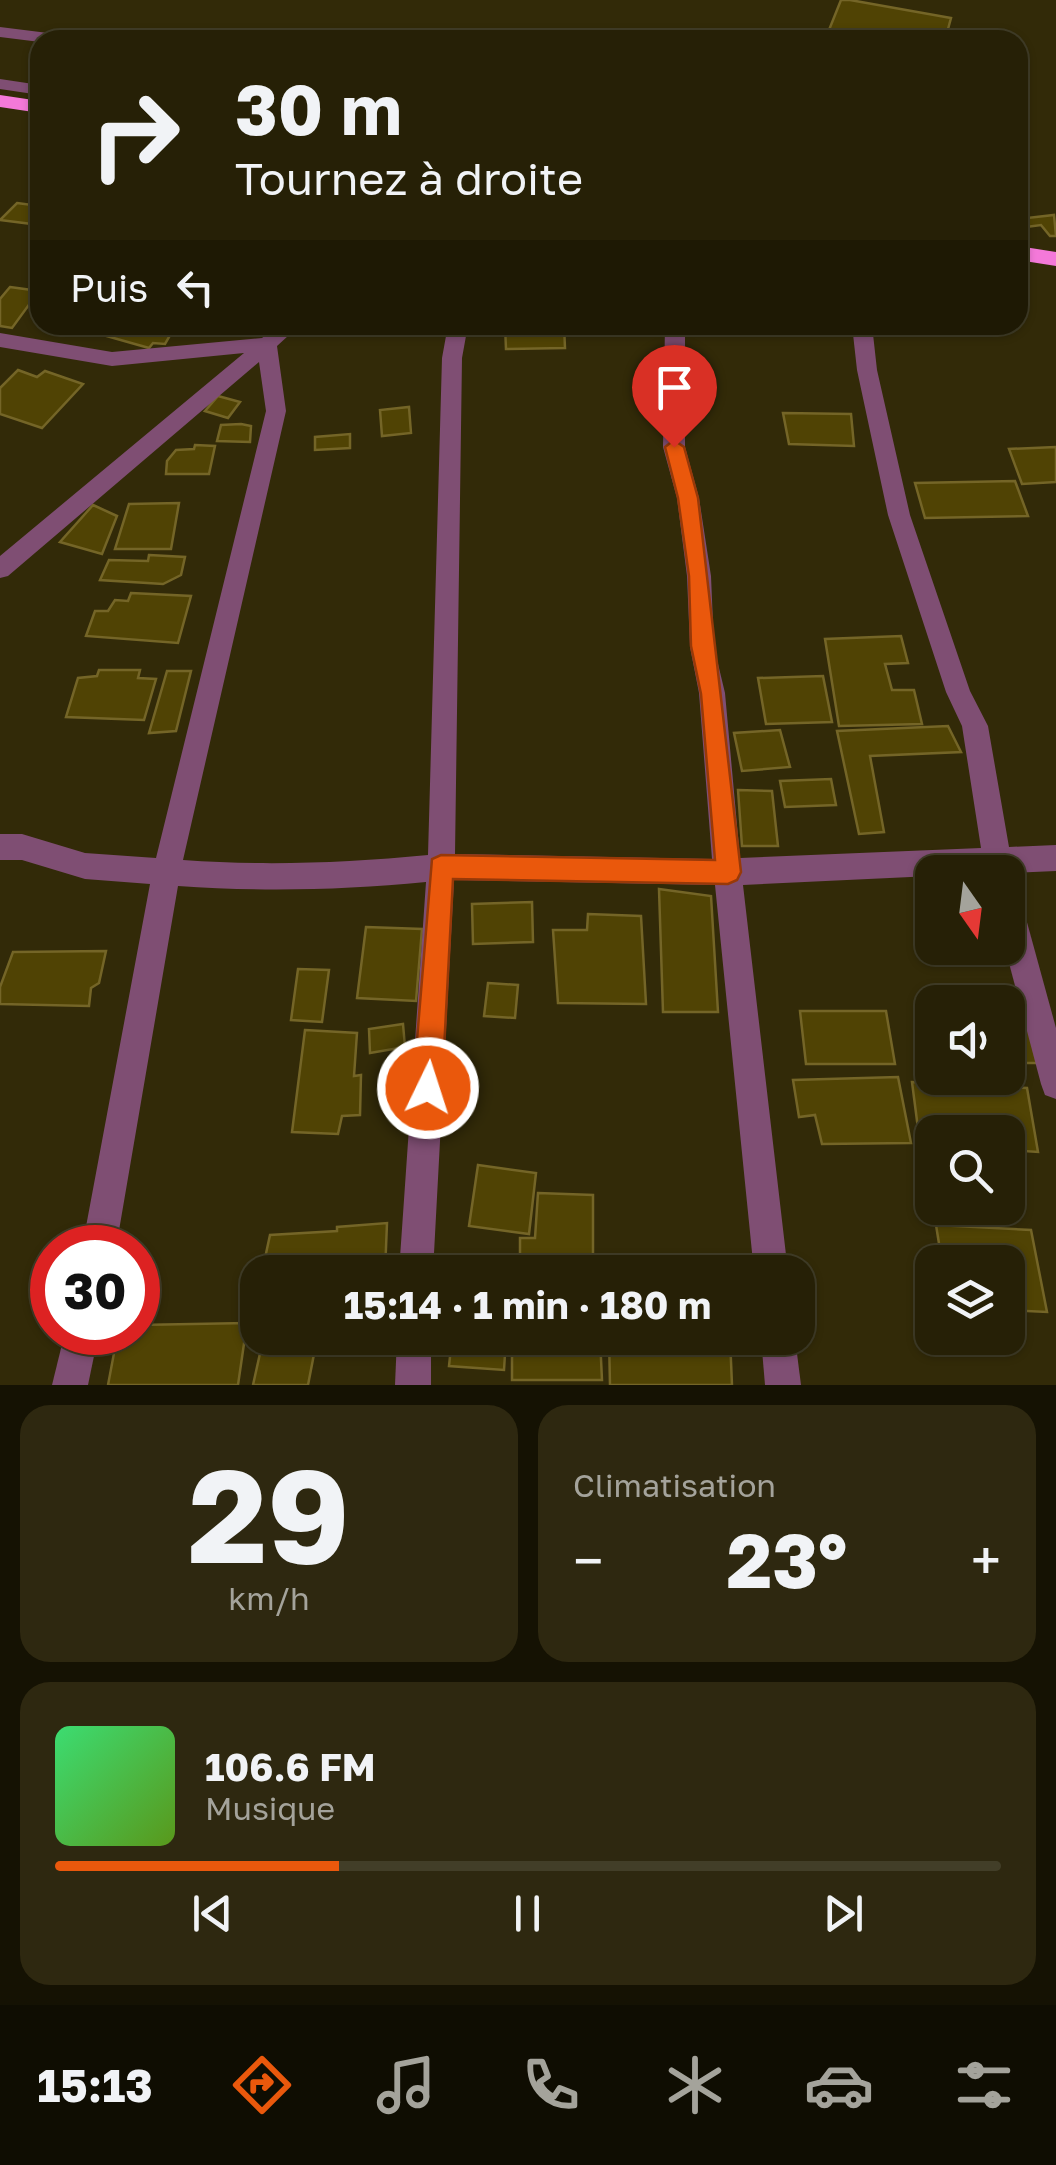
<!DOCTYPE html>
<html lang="fr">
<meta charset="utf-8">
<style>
:root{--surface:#262006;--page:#2e2810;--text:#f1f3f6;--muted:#a4a39b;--line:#423e28;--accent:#ea580c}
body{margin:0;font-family:"Golos Text",sans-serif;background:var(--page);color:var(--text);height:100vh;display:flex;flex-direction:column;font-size:38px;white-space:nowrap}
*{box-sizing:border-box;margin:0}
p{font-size:32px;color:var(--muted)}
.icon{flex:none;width:55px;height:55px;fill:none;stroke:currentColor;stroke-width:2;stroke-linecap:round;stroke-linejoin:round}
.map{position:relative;height:1385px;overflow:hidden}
.panel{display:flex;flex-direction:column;gap:20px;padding:20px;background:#151203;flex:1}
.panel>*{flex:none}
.top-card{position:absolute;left:30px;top:30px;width:998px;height:305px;border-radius:30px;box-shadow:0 2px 8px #0004,0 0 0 2px var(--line);background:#262006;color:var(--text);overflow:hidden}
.needle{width:65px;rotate:166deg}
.tools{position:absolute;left:915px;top:855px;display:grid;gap:20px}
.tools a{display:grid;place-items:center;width:110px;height:110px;border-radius:20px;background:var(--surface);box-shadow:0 2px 8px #0004,0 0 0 2px var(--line);font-size:50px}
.speed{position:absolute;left:30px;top:1225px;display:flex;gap:20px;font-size:50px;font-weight:700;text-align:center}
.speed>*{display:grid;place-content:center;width:130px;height:130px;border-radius:50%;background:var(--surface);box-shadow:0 2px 8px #0004,0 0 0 2px var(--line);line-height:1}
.speed .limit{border:15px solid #d22;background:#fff;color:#111}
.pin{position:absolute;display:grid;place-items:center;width:85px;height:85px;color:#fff;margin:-102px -42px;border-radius:50% 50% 50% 0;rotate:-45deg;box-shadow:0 0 10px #0007}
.pin .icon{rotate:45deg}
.me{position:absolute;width:110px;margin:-55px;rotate:4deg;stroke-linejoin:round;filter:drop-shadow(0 0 8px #0008)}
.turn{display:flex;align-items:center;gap:35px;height:210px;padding:0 40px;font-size:45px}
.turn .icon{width:130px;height:130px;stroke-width:2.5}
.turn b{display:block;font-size:70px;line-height:85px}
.then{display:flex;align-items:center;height:95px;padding:0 40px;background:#0003;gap:20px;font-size:38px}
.big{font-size:75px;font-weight:700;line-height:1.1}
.panel .widget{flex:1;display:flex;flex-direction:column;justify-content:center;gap:15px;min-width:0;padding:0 35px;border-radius:30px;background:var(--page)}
.panel .dial{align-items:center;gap:0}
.dial b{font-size:130px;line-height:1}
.song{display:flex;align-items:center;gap:30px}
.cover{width:120px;height:120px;border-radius:15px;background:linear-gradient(135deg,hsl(140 70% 55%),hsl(90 70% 35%))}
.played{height:10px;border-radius:5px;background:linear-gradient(90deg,var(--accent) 30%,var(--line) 30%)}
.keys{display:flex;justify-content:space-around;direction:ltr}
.heat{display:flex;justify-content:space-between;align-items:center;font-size:55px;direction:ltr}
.panel .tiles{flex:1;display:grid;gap:20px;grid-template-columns:1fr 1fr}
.widget:last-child{grid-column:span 2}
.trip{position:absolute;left:240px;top:1255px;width:575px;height:100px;border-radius:30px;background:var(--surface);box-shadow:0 2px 8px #0004,0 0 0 2px var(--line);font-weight:700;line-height:100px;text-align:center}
.tabs{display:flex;height:160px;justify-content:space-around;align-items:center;background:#0f0d02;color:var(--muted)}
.tabs .icon{width:70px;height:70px}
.tabs .active{color:var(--accent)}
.tabs b{font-size:45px;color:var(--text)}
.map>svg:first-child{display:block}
</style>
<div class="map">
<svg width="1056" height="1385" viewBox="0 0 1056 1385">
<rect width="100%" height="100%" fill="#322a08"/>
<g fill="#504304" stroke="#746527" stroke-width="2.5">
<polygon points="841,0 850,0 951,18 945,40 825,40"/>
<polygon points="17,203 40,206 40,225 0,220"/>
<polygon points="1054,215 1056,236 1050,236 1041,225 1018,228 1018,219"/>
<polygon points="10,287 39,291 12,328 0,326 0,299"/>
<polygon points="110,325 176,325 165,344 153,343 149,348 103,335"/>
<polygon points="505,325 564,325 565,348 506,349"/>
<polygon points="18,370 37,377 45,371 83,384 42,428 0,414 0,388"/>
<polygon points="218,396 240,402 228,418 205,411"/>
<polygon points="409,407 411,433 382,436 380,410"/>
<polygon points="783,413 851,414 854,446 789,444"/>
<polygon points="241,424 251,426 250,442 217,441 221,425"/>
<polygon points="350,434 350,448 315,450 315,437"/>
<polygon points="195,445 215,446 209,474 166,474 167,461 176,450 194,449"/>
<polygon points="1056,447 1056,482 1022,484 1009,449"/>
<polygon points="1015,481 1028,516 925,518 915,483"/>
<polygon points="179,503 171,549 115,549 129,504"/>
<polygon points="93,505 117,516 102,554 60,542"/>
<polygon points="149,555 185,557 181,575 163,584 100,580 109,560 148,561"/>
<polygon points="131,593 191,596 178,643 86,636 95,611 108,611 115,600 128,601"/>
<polygon points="901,636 908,663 885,664 892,690 914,690 922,724 839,726 825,639"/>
<polygon points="99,670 140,670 138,678 156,679 144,720 66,717 78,678 97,676"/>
<polygon points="167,671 191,671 176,731 149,733"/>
<polygon points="823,676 832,722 766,724 758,678"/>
<polygon points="948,726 961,752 870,756 884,832 859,834 837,731"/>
<polygon points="780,730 790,767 742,771 734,733"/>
<polygon points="831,779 836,805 785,807 780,781"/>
<polygon points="738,790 772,791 778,846 742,846"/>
<polygon points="659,889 711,896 718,1012 663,1012"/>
<polygon points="532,902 533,942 473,944 472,904"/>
<polygon points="588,914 641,916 646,1004 558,1003 553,930 587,930"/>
<polygon points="366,927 422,929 416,1001 357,998"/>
<polygon points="106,951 99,983 91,988 89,1006 0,1004 0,987 13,952"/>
<polygon points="298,969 329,970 322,1022 291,1020"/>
<polygon points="488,983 518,985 515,1018 484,1016"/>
<polygon points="800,1011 886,1011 895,1064 806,1064"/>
<polygon points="1008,1022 1032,1023 1042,1063 1010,1063"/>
<polygon points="403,1024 405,1047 370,1053 369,1029"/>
<polygon points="305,1030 357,1033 354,1076 361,1075 360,1115 342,1116 338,1134 292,1132"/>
<polygon points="898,1077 911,1143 822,1144 815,1115 799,1117 793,1080"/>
<polygon points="912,1082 1027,1088 1038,1152 1008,1150 1008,1132 932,1132 932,1145 920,1144"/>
<polygon points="478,1165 536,1173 529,1234 469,1226"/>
<polygon points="538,1193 593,1195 593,1272 520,1272 520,1238 535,1238"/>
<polygon points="387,1223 385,1272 262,1272 270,1235 337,1231 337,1227"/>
<polygon points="936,1225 1031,1230 1047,1312 1008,1310 1008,1262 942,1262"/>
<polygon points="458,1257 510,1260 510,1272 457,1272"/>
<polygon points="247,1323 238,1385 108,1385 118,1332 138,1332 138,1325"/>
<polygon points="452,1338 506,1338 504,1370 449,1366"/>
<polygon points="512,1338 600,1338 602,1380 512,1380"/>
<polygon points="609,1338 730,1338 732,1385 610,1385"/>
<polygon points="263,1340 315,1349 308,1385 253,1385"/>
</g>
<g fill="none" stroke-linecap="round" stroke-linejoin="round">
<g fill="#7f4e73" fill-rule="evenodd">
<polygon points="0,27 64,35 72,40 40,42 0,37"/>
<polygon points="0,79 40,85 40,95 0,89"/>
<path d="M278 325H300L277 346 286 411 183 860C265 866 345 863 428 855L442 358 448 325H468L462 358 455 854 712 859 699 693 690 647 687 576 677 498 663 447 665 325H685V447L699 498 711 576 714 647 725 693 740 858 981 848 962 726 946 692 888 515 857 370 852 325H872L877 370 910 515 970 691 988 726 1009 847 1056 845V871L1012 873 1008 882V872H932V876L743 885 788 1272H754L715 885 454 880 433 1272H399L426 882C343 890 262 892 178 886L116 1248H82L150 884 85 879 22 860H0V834H22L85 853 156 858 266 411 259 362 8 576 0 578V556L244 353 112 366 0 347V333L112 352 262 338Z"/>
<polygon points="1008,890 1018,894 1022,904 1056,1028 1056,1099 1045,1095 1041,1084 1005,948"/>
<polygon points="65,1332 99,1332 88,1385 52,1385"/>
<polygon points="397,1338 431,1338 431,1385 395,1385"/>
<polygon points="761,1338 795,1338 801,1385 765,1385"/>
</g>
<g fill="#f479d9" fill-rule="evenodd">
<polygon points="0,95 40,101 40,113 0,107"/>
<polygon points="1018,246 1056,252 1056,266 1018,260"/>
</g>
</g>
<polygon fill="#ea580c" stroke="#983908" stroke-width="2.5" points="674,440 684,447 698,498 741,872 737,880 728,884 453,879 442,1088 437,1098 428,1102 418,1098 413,1088 432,859 441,855 715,860 701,694 691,646 689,576 678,498 665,447"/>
</svg>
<div class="tools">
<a><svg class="needle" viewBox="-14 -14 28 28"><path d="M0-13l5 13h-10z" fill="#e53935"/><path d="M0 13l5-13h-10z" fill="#a4a39b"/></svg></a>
<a><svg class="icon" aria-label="sound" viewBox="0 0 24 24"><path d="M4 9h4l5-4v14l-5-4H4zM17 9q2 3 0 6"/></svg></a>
<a><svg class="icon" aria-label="search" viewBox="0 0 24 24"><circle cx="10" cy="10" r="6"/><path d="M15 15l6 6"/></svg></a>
<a><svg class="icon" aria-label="layers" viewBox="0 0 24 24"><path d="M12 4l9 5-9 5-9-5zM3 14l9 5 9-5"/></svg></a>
</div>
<div class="speed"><div class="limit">30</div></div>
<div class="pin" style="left:674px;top:447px;background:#d93025"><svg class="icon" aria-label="arrive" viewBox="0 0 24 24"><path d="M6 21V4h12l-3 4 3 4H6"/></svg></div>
<svg class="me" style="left:428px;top:1088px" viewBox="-20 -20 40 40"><circle r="17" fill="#ea580c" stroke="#fff" stroke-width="3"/><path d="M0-11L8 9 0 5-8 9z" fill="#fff"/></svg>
<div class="trip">15:14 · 1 min · 180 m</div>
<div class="top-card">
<div class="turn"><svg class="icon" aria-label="right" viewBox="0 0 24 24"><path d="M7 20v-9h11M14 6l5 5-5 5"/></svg><div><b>30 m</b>Tournez à droite</div></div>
<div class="then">Puis<svg class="icon" aria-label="left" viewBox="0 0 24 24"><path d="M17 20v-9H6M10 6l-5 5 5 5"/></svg></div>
</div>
</div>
<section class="panel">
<div class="tiles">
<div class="widget dial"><b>29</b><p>km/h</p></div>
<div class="widget"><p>Climatisation</p>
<div class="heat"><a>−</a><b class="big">23°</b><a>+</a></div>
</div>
<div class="widget">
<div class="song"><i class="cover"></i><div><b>106.6 FM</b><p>Musique</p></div></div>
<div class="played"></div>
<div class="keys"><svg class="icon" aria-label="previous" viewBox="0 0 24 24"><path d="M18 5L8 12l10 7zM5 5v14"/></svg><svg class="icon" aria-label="pause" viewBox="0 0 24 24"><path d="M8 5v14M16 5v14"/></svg><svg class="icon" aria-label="next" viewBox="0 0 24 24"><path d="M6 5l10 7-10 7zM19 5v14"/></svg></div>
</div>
</div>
</section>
<nav class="tabs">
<b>15:13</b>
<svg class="icon active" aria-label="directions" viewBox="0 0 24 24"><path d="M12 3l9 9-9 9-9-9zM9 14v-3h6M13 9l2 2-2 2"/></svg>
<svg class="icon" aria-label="music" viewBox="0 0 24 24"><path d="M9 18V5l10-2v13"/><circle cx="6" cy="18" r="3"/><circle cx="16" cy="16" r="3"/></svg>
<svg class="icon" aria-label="phone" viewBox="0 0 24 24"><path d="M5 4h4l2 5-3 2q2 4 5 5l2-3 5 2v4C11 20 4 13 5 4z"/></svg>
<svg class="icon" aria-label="climate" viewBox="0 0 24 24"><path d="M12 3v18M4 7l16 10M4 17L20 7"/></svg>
<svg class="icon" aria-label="car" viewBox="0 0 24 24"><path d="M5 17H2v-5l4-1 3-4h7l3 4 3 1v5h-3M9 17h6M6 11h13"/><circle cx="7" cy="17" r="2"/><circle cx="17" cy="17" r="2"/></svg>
<svg class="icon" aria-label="filters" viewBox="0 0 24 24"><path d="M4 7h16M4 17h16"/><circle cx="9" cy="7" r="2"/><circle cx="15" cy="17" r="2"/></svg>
</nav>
